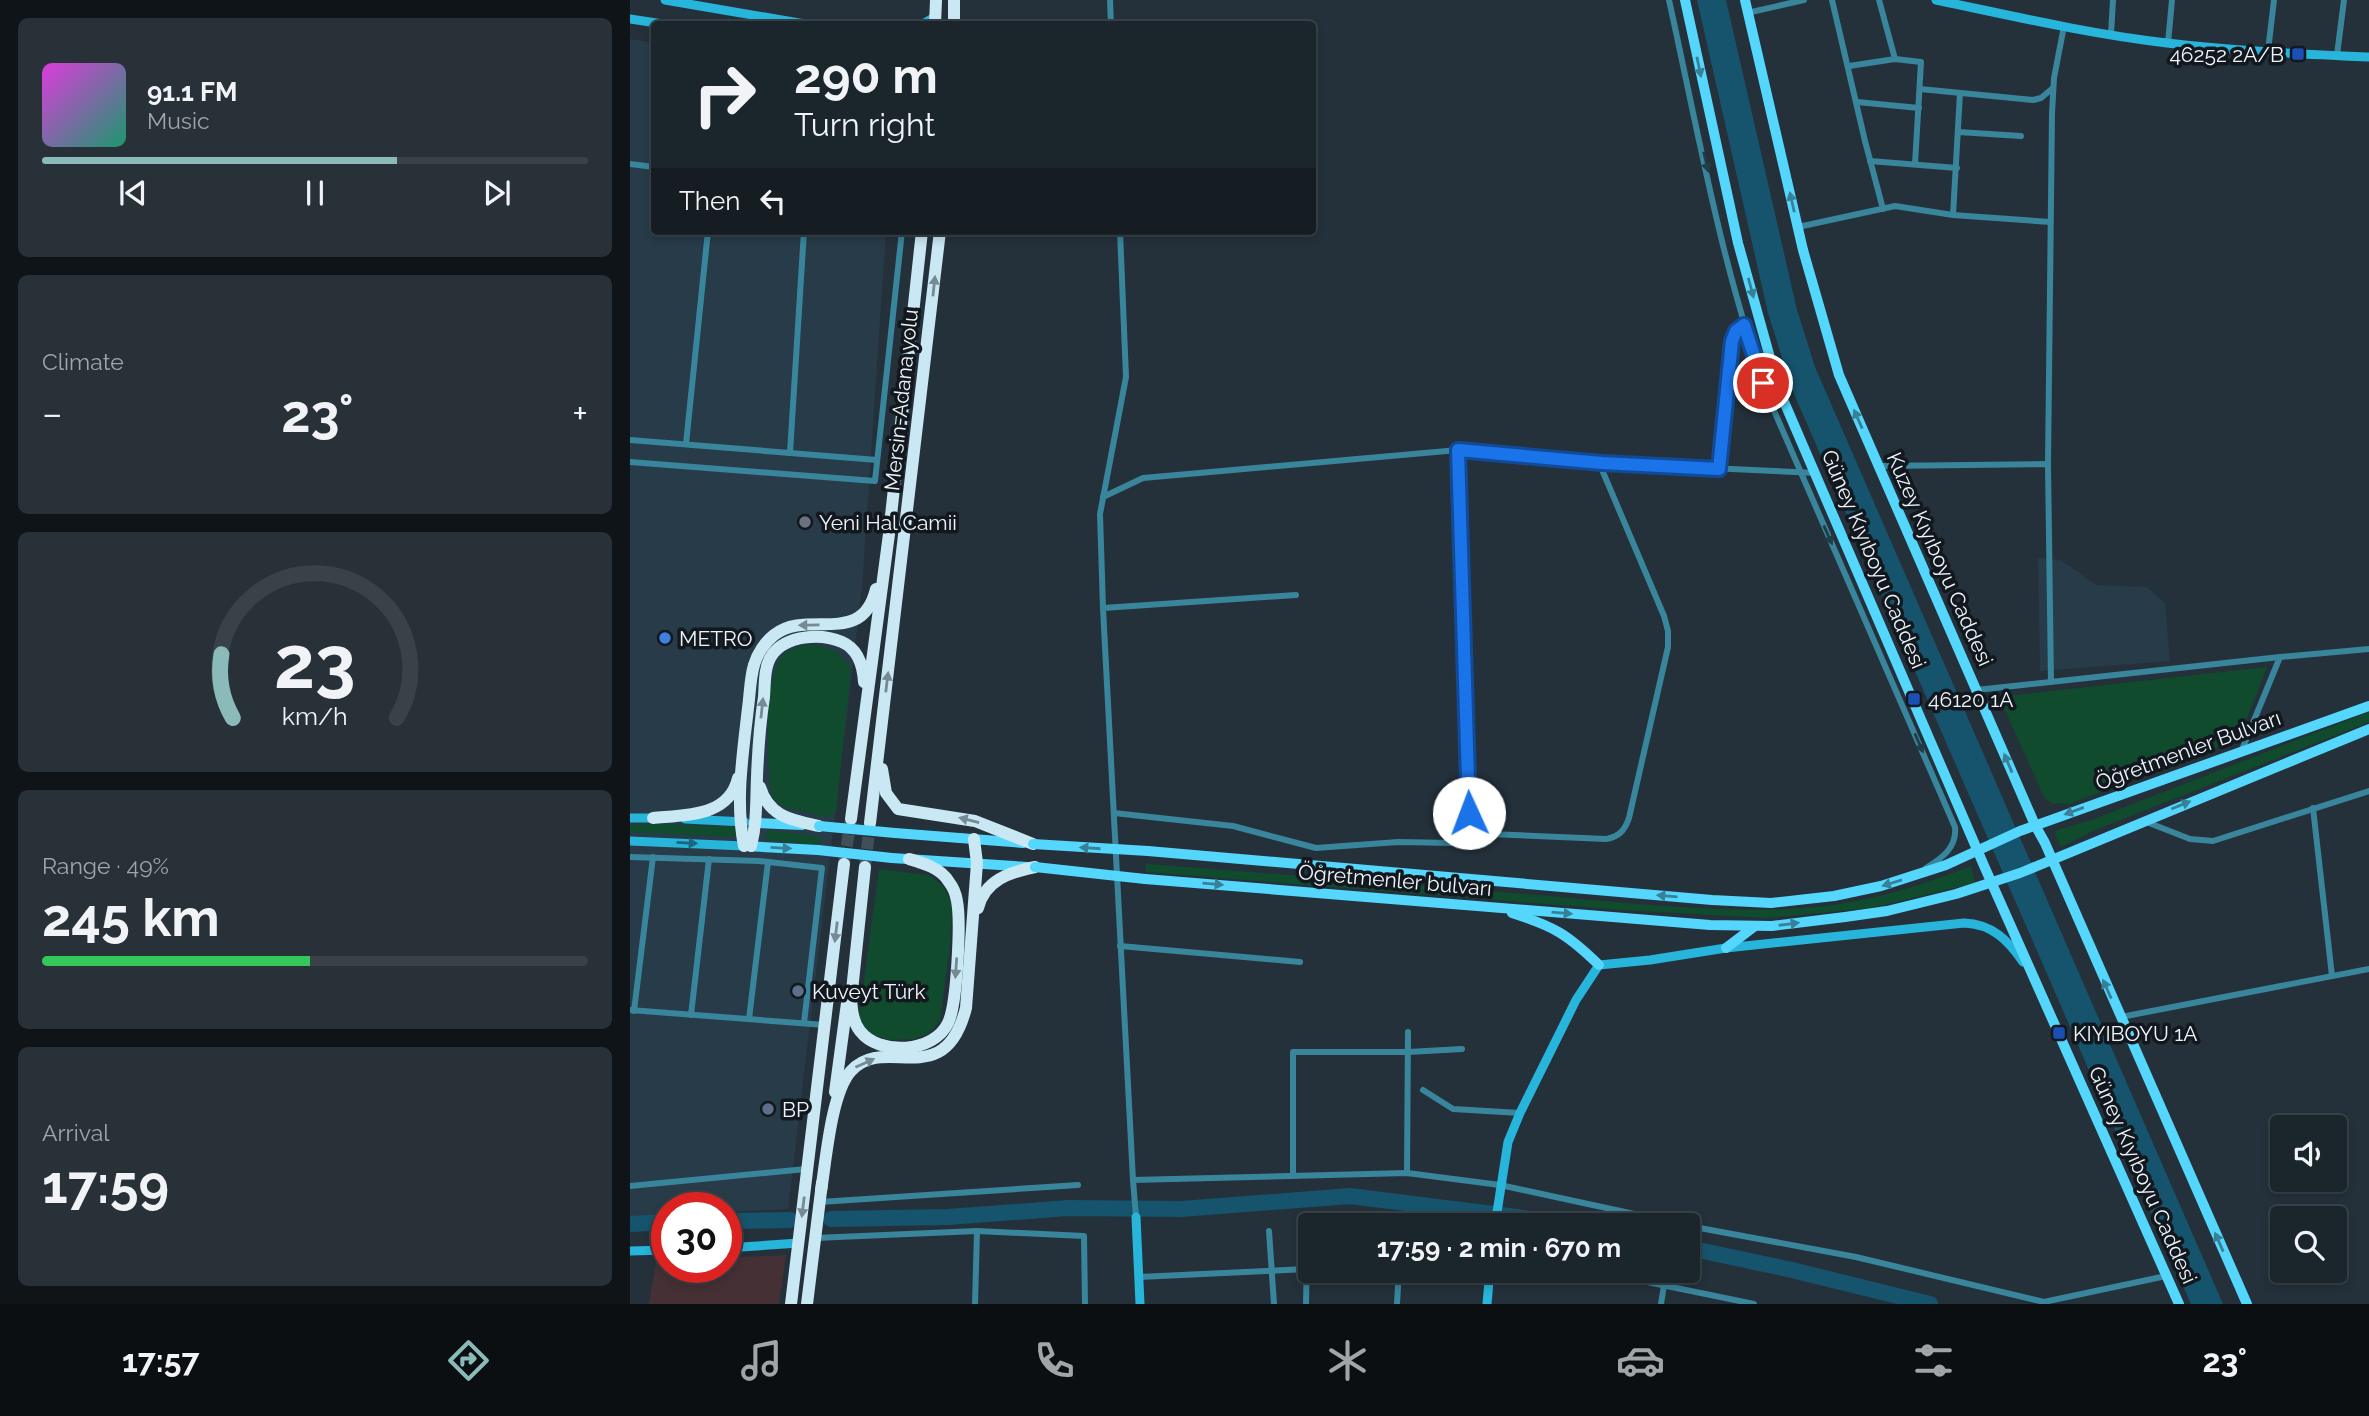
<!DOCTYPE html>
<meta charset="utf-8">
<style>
:root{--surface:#1b252c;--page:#283138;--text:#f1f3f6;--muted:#a0a5a9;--line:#394248;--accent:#8bbbb9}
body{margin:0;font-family:Raleway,sans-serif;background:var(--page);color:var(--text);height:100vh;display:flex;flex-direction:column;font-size:26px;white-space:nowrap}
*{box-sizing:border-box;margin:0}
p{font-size:23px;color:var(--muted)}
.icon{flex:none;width:38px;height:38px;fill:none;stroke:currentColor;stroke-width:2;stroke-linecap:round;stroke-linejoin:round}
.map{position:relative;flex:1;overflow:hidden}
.panel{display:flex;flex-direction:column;gap:18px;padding:18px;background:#0f1418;width:630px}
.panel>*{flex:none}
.banner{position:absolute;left:21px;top:21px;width:665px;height:214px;border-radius:7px;box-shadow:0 4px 10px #0003,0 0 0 2px var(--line);background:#1b252c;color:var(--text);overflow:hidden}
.controls{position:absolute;left:1640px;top:1115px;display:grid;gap:14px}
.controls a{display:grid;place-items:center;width:77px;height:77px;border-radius:7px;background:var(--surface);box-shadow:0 4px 10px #0003,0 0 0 2px var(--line);font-size:35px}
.speed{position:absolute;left:21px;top:1192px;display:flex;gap:14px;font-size:35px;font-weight:700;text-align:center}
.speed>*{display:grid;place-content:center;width:91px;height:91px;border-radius:50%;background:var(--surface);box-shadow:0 4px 10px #0003,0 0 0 2px var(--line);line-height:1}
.speed .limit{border:10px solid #d22;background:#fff;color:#111}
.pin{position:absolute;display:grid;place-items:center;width:60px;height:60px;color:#fff;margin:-30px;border:4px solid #fff;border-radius:50%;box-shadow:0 2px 7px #0007}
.me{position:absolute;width:77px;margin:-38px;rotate:358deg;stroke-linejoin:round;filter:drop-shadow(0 0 5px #0008)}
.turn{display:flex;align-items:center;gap:24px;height:147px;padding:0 28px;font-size:32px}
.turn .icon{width:91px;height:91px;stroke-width:2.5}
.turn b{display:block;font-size:49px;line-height:60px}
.then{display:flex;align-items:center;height:66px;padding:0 28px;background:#0003;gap:14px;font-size:26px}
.big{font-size:52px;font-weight:700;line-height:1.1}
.panel .widget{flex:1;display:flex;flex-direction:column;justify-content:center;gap:10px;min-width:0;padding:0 24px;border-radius:10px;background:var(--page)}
.panel .dial{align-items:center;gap:0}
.dial svg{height:182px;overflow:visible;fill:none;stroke:var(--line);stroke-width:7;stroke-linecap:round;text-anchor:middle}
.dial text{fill:var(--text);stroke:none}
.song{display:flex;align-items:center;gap:21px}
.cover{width:84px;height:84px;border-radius:10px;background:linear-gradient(135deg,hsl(300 70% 55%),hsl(160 70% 35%))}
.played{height:7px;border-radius:4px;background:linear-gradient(90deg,var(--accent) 65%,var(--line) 65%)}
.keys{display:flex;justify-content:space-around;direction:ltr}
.heat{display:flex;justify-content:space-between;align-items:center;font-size:38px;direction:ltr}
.charge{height:10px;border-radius:5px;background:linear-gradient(90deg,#34c759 49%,var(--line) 0)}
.trip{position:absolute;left:668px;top:1213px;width:402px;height:70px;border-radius:7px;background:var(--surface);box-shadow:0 4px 10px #0003,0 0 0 2px var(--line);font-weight:700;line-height:70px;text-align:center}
.tabs{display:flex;height:112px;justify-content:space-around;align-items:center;background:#0b0f12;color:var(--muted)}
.tabs .icon{width:49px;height:49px}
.tabs .selected{color:var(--accent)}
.tabs b{font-size:32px;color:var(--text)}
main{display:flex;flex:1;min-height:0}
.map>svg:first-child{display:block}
</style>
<main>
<section class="panel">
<div class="widget">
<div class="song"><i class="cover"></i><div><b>91.1 FM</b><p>Music</p></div></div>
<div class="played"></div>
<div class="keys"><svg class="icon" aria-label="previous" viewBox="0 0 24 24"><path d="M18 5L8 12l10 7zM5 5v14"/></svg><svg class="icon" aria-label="pause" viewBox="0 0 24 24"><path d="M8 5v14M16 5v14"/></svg><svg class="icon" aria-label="next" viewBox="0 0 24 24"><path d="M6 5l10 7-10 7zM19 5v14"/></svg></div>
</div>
<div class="widget"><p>Climate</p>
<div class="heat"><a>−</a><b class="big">23°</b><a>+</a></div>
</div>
<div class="widget dial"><svg viewBox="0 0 100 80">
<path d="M14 69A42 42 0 1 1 86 69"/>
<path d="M14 69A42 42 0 0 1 9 41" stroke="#8bbbb9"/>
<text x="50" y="56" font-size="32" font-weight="700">23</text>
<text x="50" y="72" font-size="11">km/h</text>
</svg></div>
<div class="widget"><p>Range · 49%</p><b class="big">245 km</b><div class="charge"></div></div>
<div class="widget"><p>Arrival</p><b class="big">17:59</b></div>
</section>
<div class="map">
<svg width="1739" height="1304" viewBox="0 0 1739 1304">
<rect width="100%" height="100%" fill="#24313b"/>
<polygon fill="#453135" points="156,1255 149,1304 19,1304 26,1262 37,1262 37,1267 96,1267 96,1258"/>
<g fill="#273b49">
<polygon points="0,39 24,43 24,231 256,231 232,588 158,1209 96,1212 96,1208 37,1208 37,1215 0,1217"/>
<polygon points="1408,558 1431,560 1466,585 1517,587 1535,603 1540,661 1410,671"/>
</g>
<g fill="#104b2e">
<path d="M180 644C200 647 210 651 221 669L206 811 198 817 154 807 142 797C137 769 132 672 155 653 162 647 171 646 180 644Z"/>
<polygon points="1637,667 1609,739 1440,804 1421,803 1414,797 1369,697"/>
<polygon points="1739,712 1739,722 1465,830 1431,847 1424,831 1462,820"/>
<polygon points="26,824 107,827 105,837 0,832 0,825"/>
<polygon points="137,830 191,837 189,845 135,840"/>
<path d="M516 864C638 873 759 883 881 893 979 900 1090 916 1187 907 1241 901 1291 886 1341 866L1345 883 1241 908 1137 918 992 910 516 872Z"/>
<polygon points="249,869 299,875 313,886 322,905 320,945 310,1021 299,1033 284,1039 261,1040 239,1034 229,1017"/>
</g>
<polygon fill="#16536c" points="1067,0 1096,0 1167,310 1185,367 1593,1304 1561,1304 1161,387 1138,313"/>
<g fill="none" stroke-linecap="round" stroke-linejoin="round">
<g stroke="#16536c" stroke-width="16">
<polyline points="201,1219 318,1217 438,1208 551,1209 720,1196 887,1217 932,1225"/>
<polyline points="96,1221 160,1220"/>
<polyline points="0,1224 37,1222"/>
<polyline points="1059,1248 1162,1270 1300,1304"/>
</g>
<g stroke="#424e58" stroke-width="12" stroke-dasharray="12 6" stroke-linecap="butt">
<polyline points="214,864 221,819"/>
<polyline points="235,867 240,823"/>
</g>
<g stroke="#39859c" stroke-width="6">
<polyline points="480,0 481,24"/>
<path d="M1039 0C1069 136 1093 276 1142 406L1325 827C1327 848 1312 858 1296 868"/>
<polyline points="1202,0 1235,141 1253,209"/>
<polyline points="1249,0 1265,59"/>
<polyline points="1117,13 1174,0"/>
<polyline points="1481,34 1483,0"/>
<polyline points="1538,43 1542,0"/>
<polyline points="1638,51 1644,0"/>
<polyline points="1707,55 1714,0"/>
<polyline points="1219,66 1265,59 1291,62 1285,164"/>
<polyline points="1290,89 1403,100 1411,98 1423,88"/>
<polyline points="1227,102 1289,108"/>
<polyline points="1328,132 1391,136"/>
<polyline points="1240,161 1327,168"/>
<polyline points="0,164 24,167"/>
<polyline points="1323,215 1330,93"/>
<polyline points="1168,227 1265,206 1323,215 1420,222"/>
<polyline points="0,440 247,460"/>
<polyline points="56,444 78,231"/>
<polyline points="828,450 839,841"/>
<polyline points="160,453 174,231"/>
<polyline points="0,462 245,481 272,231"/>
<polyline points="1418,464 1422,113 1424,78 1434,26"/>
<polyline points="1249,466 1418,464 1421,682"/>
<polyline points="1089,469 1102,341 1106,331 1114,325"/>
<polyline points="473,497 513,478 828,450 973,463 1186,473"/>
<polyline points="473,608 470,514 496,377 490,231"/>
<polyline points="1346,690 1650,657"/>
<polyline points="1611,752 1650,657 1739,649"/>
<polyline points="1683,808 1702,976"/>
<path d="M484 813 603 826 686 848 768 842 825 843 839 841 859 834 976 839C989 837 995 830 999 818L1038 647V631L1034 616 973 472V463"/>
<polyline points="1514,821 1560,839 1583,841 1739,791"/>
<polyline points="0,857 129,861 192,868 174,1023"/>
<polyline points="490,946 670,962"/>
<polyline points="0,1010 195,1025"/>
<polyline points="4,1011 23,857"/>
<polyline points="61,1015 79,859"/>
<polyline points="1491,1017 1739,969"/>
<polyline points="119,1019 138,862"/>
<polyline points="793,1090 823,1109 890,1113"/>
<polyline points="777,1173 778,1032"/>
<polyline points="663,1175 663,1052 778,1052 832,1049"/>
<polyline points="503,1180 473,608 666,595"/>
<polyline points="0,1186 176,1169"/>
<polyline points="190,1202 448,1185"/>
<polyline points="506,1217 503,1180 777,1173 870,1185 1055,1225"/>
<polyline points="1059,1226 1226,1257 1414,1302 1536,1276"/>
<polyline points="639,1231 644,1304"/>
<polyline points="185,1238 347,1231 454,1236 455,1304"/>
<polyline points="959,1270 1124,1304"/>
<polyline points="509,1277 677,1269"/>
<polyline points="345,1304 347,1231"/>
<polyline points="676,1304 677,1251 681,1251"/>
<polyline points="767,1304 769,1270"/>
<polyline points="1031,1304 1034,1285"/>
</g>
<g stroke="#27b5db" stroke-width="9">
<polyline points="35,0 175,24"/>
<path d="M1306 0C1383 16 1459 34 1537 43 1604 51 1672 54 1739 57"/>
<polyline points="0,19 33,24"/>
<polyline points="293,24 305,17"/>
<polyline points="0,818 27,818"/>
<polyline points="55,819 115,822"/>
<polyline points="0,841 114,846"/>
<polyline points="506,1217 510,1304"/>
<path d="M865 1225 878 1142 890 1113 946 1000 969 965 1020 960 1096 948 1334 923C1362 924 1378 940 1393 962"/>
<polyline points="96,1248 169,1243"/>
<polyline points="0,1251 37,1250"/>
<polyline points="857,1304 860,1270"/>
</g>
<g stroke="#55d7fd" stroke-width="10">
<polyline points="1055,0 1108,243 1149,390 1355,868 1549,1304"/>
<polyline points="1115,0 1173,250 1209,375 1405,825 1415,843 1617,1304"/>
<polyline points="127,823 172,825"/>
<polyline points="265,833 393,843"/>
<polyline points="114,846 188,850"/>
<polyline points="518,851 1082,900 1141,903 1204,896 1251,886 1316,865 1390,831 1739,706"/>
<polyline points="262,858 398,867"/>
<polyline points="515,879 1080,925 1142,926 1215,917 1257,911 1326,894 1390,873 1739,729"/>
<path d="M882 913C925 927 937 934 969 965"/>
<polyline points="1096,948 1125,926"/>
</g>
<g stroke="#c9e8f3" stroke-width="12">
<polyline points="305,24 306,0"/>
<polyline points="324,24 324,0"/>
<polyline points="252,769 256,793 268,809 345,821 403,844"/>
<path d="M130 787C139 817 162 820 189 826"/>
<path d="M23 818C55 815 99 817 108 778"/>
<polyline points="221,819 259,534 292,231"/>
<polyline points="240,823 310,231"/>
<path d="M114 846C105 801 113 753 118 708 120 694 120 678 124 665 127 654 135 642 144 635 178 608 232 648 246 589"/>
<path d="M121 846C127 823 126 801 127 777 128 750 130 723 134 697 135 684 134 666 142 655 156 635 191 633 212 642 228 649 233 666 234 682"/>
<path d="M235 867 221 1000C222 1011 223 1022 230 1031 249 1056 304 1053 318 1023 327 1005 331 922 327 901 326 895 323 887 319 882 311 868 293 863 279 859"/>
<path d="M348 908C355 880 380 872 405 867"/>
<polyline points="205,1092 217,1003"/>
<path d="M191 1191C196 1161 201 1093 221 1071 255 1033 314 1094 336 1008L347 863 344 839"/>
<polyline points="161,1304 214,864"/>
<polyline points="177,1304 192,1183"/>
</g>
<g stroke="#55d7fd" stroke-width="10">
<polyline points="189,826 265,833"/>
<polyline points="403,844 518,851"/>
<polyline points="188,850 262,858"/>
<polyline points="405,867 515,879"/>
</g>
</g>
<defs><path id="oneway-solid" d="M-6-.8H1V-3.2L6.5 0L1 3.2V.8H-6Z" transform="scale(1.75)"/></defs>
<g fill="#378198">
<use href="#oneway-solid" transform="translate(1069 67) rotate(78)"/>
<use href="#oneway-solid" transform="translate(1162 202) rotate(-103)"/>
<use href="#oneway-solid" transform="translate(1121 288) rotate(75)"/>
<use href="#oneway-solid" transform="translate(1228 419) rotate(-114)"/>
<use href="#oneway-solid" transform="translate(1378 763) rotate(-113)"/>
<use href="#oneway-solid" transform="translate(1551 805) rotate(-22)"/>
<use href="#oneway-solid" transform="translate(1444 811) rotate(160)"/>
<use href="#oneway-solid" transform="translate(151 848) rotate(3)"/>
<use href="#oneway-solid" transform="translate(460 848) rotate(-176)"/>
<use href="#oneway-solid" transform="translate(1262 883) rotate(163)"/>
<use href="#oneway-solid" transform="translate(583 884) rotate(5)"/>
<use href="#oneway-solid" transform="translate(1037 896) rotate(-175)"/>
<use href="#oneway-solid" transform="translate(932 913) rotate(5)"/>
<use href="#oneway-solid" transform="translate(1159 924) rotate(-7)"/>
<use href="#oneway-solid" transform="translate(1477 989) rotate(-114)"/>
<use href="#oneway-solid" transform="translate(1589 1242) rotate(-114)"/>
</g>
<g fill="#203e49">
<use href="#oneway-solid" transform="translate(1076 162) rotate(77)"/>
<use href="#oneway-solid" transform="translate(1198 535) rotate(66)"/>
<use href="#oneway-solid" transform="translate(1289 743) rotate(66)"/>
</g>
<g fill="#778a93">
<use href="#oneway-solid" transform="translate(304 286) rotate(-84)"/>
<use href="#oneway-solid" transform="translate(179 625) rotate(179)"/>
<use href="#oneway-solid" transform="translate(257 682) rotate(-83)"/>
<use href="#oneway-solid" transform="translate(132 708) rotate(-84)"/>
<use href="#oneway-solid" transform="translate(339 820) rotate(-166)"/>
<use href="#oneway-solid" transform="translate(206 932) rotate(97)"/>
<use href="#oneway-solid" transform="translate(326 968) rotate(94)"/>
<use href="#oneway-solid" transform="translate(235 1063) rotate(-24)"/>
<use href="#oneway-solid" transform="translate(173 1207) rotate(97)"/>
</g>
<use fill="#1c667c" href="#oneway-solid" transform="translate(57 843) rotate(3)"/>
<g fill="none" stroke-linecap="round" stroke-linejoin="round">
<g stroke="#114b97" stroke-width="18">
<polyline id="route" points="839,813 828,450 972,463 1089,469 1102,341 1106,331 1114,325 1133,383"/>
</g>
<use href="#route" stroke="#1a73e8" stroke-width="12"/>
</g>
<g fill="#1a4fb4" stroke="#12181d" stroke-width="2.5">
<rect x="1661" y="47" width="14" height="14" rx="3.5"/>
<rect x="1277" y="692" width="14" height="14" rx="3.5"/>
<rect x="1422" y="1026" width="14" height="14" rx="3.5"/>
</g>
<circle fill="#6b7280" stroke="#12181d" stroke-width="2.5" cx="175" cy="522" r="7"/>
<circle fill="#3f7fe0" stroke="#12181d" stroke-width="2.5" cx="35" cy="638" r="7"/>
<g fill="#5c6f8a" stroke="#12181d" stroke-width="2.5">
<circle cx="168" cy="991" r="7"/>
<circle cx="138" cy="1109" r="7"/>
</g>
<g text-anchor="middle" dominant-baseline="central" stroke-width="7" stroke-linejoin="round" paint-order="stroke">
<g font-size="21" fill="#edf5fc" stroke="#12181d" text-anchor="start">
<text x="1654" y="54" text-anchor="end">46252 2A/B</text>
<text x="189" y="522">Yeni Hal Camii</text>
<text x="49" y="638">METRO</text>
<text x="1298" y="699">46120 1A</text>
<text x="182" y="991">Kuveyt Türk</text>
<text x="1443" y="1033">KIYIBOYU 1A</text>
<text x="152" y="1109">BP</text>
</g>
<g font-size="21" fill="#edf5fc" stroke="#12181d">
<text transform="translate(271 400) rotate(-84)">Mersin-Adana yolu</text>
<text transform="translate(1244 559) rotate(67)">Güney Kıyıboyu Caddesi</text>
<text transform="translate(1310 559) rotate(66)">Kuzey Kıyıboyu Caddesi</text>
<text transform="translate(1558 750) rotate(-20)">Öğretmenler Bulvarı</text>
<text transform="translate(765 880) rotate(5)">Öğretmenler bulvarı</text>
<text transform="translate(1513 1175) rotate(66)">Güney Kıyıboyu Caddesi</text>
</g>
</g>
</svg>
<div class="controls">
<a><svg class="icon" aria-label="sound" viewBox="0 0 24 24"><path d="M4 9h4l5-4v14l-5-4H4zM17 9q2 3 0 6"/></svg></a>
<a><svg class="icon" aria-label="search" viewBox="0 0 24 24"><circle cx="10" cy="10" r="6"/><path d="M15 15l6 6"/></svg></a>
</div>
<div class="speed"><div class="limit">30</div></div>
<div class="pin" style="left:1133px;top:383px;background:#d93025"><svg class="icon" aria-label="arrive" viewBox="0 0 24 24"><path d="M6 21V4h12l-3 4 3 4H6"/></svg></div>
<svg class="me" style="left:839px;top:813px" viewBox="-20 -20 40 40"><circle r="19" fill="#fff"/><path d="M0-13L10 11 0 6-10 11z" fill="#1a73e8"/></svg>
<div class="trip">17:59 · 2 min · 670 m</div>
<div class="banner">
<div class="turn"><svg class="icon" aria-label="right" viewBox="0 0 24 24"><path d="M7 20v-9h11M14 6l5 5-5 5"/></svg><div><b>290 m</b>Turn right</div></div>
<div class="then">Then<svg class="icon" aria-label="left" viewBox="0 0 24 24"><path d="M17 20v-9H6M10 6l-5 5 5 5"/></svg></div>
</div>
</div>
</main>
<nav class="tabs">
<b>17:57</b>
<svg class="icon selected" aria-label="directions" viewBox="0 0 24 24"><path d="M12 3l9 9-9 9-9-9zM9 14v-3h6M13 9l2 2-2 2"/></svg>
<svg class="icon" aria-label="music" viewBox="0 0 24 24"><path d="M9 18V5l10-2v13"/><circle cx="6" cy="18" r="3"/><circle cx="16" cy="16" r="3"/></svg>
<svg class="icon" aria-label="phone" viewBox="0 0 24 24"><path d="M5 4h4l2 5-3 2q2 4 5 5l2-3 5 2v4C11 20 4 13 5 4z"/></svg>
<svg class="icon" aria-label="climate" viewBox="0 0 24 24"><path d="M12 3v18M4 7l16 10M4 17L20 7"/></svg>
<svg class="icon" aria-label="car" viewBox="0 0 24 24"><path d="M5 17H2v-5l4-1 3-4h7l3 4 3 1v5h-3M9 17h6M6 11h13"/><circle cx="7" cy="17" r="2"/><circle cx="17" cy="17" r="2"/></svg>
<svg class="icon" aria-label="filters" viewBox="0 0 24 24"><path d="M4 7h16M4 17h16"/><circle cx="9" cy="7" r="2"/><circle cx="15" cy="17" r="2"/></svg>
<b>23°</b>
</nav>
